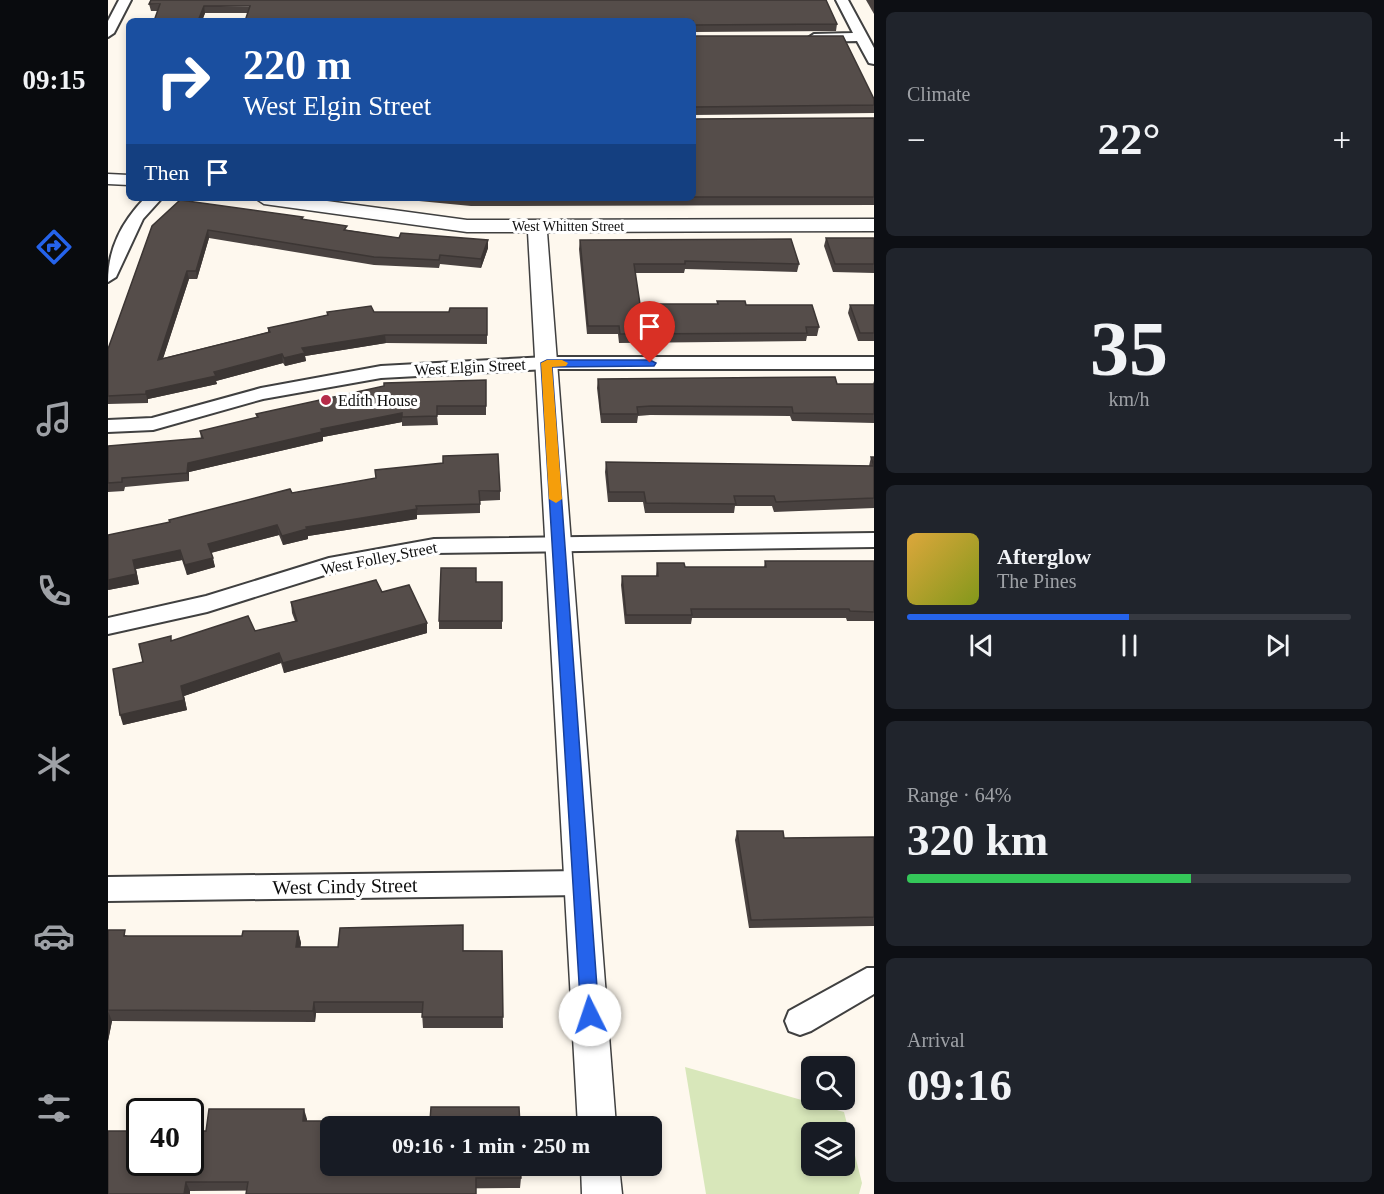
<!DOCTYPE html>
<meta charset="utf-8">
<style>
:root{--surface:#171b24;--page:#20242c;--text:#f1f3f6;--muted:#9ea1a6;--line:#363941;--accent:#2563eb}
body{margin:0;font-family:"Times New Roman",serif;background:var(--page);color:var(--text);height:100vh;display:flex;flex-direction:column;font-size:22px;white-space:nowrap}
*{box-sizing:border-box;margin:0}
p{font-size:20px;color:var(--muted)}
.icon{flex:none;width:33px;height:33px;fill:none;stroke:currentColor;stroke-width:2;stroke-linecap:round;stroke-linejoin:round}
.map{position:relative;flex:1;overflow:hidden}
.sheet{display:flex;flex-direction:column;gap:12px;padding:12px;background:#0d0f14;width:510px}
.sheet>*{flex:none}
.guide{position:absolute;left:18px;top:18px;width:570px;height:183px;border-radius:9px;box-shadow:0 3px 9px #0003;background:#1a4fa0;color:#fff;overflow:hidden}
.controls{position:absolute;left:693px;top:1056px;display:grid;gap:12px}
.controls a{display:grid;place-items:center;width:54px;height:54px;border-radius:9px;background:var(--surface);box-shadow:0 3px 9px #0003;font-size:30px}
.speed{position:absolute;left:18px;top:1098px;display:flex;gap:12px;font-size:30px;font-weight:700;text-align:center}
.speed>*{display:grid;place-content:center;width:78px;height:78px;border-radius:50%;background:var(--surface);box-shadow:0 3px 9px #0003;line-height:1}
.speed .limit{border:3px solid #111;border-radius:9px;background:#fff;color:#111}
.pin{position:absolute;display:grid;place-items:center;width:51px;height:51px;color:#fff;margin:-62px -26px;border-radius:50% 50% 50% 0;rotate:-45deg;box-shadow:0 0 6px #0007}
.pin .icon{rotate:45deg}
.me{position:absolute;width:66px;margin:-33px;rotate:356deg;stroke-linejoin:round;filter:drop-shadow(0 0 4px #0008)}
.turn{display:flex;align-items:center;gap:21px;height:126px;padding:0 18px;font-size:27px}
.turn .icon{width:78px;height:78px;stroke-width:2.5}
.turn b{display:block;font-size:42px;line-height:51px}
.then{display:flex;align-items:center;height:57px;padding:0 18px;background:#0003;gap:12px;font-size:22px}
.big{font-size:45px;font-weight:800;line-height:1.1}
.sheet .widget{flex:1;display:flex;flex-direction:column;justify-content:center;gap:9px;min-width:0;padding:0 21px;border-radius:9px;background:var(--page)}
.sheet .dial{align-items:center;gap:0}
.dial b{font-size:78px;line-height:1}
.song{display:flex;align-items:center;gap:18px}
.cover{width:72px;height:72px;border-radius:9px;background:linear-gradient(135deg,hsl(40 70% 55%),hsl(70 70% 35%))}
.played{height:6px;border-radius:3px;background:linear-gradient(90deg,var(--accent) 50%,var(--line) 50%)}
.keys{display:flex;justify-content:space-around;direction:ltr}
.heat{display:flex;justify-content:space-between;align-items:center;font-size:33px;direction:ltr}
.charge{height:9px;border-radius:4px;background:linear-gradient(90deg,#34c759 64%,var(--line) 0)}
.trip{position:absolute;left:212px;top:1116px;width:342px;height:60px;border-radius:9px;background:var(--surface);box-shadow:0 3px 9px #0003;font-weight:800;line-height:60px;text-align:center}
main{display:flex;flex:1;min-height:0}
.menu{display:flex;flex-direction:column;width:108px;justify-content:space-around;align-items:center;background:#090b0e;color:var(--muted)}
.menu .icon{width:42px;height:42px}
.menu .selected{color:var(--accent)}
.menu b{font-size:27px;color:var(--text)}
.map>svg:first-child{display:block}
</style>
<main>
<nav class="menu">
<b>09:15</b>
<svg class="icon selected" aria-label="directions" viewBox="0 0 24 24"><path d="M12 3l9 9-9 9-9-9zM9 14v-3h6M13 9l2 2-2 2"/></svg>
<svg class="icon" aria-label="music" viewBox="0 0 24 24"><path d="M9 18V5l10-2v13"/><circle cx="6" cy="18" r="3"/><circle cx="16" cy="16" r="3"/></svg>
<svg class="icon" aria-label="phone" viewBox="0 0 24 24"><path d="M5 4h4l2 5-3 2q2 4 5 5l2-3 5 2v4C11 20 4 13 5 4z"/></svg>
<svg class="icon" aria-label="climate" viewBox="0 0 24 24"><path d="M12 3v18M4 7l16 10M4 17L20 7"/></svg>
<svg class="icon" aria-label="car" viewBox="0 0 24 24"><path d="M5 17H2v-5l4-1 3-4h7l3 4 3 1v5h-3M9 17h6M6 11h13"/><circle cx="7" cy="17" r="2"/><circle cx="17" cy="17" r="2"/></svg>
<svg class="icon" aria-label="filters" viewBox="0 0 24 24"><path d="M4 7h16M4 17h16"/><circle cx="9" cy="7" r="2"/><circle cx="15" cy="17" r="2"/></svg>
</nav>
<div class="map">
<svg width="766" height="1194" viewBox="0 0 766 1194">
<rect width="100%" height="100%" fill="#fef8ee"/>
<path fill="#d8e7ba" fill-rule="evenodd" d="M577 1067 736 1112 754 1183 751 1194H598ZM704 1132H736V1166H704Z"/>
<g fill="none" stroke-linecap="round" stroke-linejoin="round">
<g stroke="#404040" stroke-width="4">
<g id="minor">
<polygon points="11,0 23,0 6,33 0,37 0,21"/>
<polygon points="728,0 740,0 766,48 766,64 761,63 749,41 706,42 700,38 706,34 745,33"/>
<path d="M37 198H54L35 219 8 277 0 282C0 248 14 222 37 198Z"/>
<polygon points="439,357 766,357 766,369 439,369 273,378 155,399 45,430 0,432 0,420 44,418 153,388 273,366"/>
<polygon points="766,533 766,547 326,553 223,573 99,612 0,634 0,618 98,596 221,558 326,539"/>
<polygon points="473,871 483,875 487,883 483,891 473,895 0,901 0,877"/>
<polygon points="759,968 766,968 766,994 703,1031 692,1035 681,1031 677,1021 681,1011"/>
</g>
</g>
<g stroke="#404040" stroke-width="3">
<g id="tertiary">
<polygon points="0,174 21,175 21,185 0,184"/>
<polygon points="147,198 197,198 359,220 766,219 766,231 439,232 508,1126 470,1126 420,232 359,232 156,204"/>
<polygon points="473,1166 511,1166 514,1194 474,1194"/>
</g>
</g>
<use href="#minor" fill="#fff" fill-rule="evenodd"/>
<use href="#tertiary" fill="#fff" fill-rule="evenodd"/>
</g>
<g fill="#494240">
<polygon points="758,0 766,0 766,14"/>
<polygon points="41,4 729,24 728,31 585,32 140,13 97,13 94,21 46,21 50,11 43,11"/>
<polygon points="585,36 766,99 766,113 585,115"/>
<polygon points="766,118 766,205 363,206 311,201 292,198 585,198 585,119"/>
<polygon points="195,217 195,220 240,230 291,238 380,248 373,268 332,264 331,268 266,265 101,238 89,279 81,279 55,358 160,332 160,328 219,315 219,312 341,312 379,308 379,344 278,343 197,356 198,361 177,366 175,363 108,381 109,384 40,399 40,403 0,404 0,349 44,226"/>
<polygon points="718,238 766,238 766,273 725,272 716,246"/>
<polygon points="472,240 691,264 689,272 577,269 576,273 527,273 532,304 609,304 609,301 638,305 711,327 709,336 699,336 698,341 511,343 510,334 479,334 471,249"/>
<polygon points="742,305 766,305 766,341 750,341 740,313"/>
<polygon points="490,379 729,384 765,384 766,381 766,423 684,421 682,416 542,415 530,416 529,423 493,423 489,388"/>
<polygon points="378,380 378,415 329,415 330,425 294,426 294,422 215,437 215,441 81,472 81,481 17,487 16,491 0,492 0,446 93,439 92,431 149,418 148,414"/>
<polygon points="763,457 766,457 766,508 666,512 664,506 627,506 626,513 537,513 535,502 500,502 497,472 498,462 761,466"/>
<polygon points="392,491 392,500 372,501 372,513 309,515 309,519 200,536 200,539 175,545 171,535 103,553 107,567 79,575 74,560 28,569 31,584 0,590 62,522 184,493"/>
<polygon points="657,561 766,561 766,621 739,621 738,618 584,618 583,624 517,624 513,585 514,576 548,576 549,563 577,567 656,567"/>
<polygon points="368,582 394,582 394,629 331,629 331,621"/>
<polygon points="274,592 319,633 176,673 173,663 76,696 79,710 15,725 35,662 63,641 147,631 187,621 184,613 183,602"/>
<polygon points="629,831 676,838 766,837 766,926 641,928 627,840"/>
<polygon points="0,930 20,936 134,936 190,931 193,943 192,947 394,951 395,1028 315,1028 314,1013 208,1013 207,1022 4,1021 0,1041"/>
<polygon points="199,1119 199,1121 413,1178 412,1188 82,1191 82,1194 0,1194 98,1131"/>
</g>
<g fill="#3c3634">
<polygon points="96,6 97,13 94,21 90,21"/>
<polygon points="100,230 101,238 89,279 88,271"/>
<polygon points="380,240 380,248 373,268 373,259"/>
<polygon points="79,271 81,279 52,368 50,360"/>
<polygon points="277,335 278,343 197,356 198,361 177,366 176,358 194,348"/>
<polygon points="174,354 175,363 108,381 109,384 40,399 40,403 38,394 38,391"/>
<polygon points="294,413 294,422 215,437 215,441 81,472 81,481 79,473 80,463 213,429"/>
<polygon points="309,509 309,519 200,536 200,539 175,545 174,536 198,527"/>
<polygon points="169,525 171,535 102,553 100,544"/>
<polygon points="72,550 74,560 28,569 31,584 0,590 0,580 25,560"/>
<polygon points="105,558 107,567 79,575 77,565"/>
<polygon points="319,623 319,633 176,673 175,663"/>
<polygon points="171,653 173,663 76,696 79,710 15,725 12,715 73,686"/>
<polygon points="190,931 193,943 191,959 188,947"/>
<polygon points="206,1002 208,1013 207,1022 205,1011"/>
<polygon points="0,1011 4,1021 0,1041"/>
<polygon points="196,1109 199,1119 198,1131 195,1121"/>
<polygon points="78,1182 82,1191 82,1194 76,1194"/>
</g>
<g fill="#554d4a" stroke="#3c3634" stroke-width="1.5">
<polygon points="43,0 718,0 729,24 586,25 585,30 585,21 137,21 142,6 96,6 90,21 46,21 52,4 41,4"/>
<polygon points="585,36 735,36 766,99 766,105 586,107 585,114"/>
<polygon points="766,118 766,197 585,197 585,119"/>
<polygon points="72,200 195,217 193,219 239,226 236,230 291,238 293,233 380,240 373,259 332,255 331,260 266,257 100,230 88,271 79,271 50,360 162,332 160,328 220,315 219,312 263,306 266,312 341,312 342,308 379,308 379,335 277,335 194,348 197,353 176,358 174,354 106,372 108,376 38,391 38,394 0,396 0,349 44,226"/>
<polygon points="718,238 766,238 766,264 727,264"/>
<polygon points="683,239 691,264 577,261 577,264 526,264 532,304 610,304 609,301 637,301 638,305 704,305 711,327 698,327 699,333 512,334 511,326 480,326 472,240"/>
<polygon points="742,305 766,305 766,333 752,333"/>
<polygon points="727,377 729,384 766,384 766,414 685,413 684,407 543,406 529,407 530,414 493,414 490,379"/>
<polygon points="378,380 378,406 329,406 329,416 294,417 294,413 213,429 214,432 80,463 79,473 14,478 14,482 0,483 0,446 95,438 92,431 150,417 148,414 276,386 276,383"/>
<polygon points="390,454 392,491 371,491 372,504 308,506 309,509 198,527 199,529 174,536 169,525 100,544 105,558 77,565 72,550 25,560 28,574 0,580 0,535 62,522 61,520 182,489 184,493 268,478 267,470 335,463 335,456"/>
<polygon points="763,457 766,457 766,498 668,502 666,496 626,496 628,504 538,503 536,492 501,492 498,462 766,466"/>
<polygon points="657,561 766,561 766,612 742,611 741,609 583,609 584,615 518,615 514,576 550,576 549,563 576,563 577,567 658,567"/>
<polygon points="333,568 368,568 368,582 394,582 394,621 331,621"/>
<polygon points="268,580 274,592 301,585 319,623 175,663 171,653 73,686 76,700 12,715 5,669 35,662 31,644 63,636 63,641 140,616 147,631 189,621 183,602"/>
<polygon points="629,831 675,831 676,838 766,837 766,917 643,920"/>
<polygon points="355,925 355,951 394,951 395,1017 314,1017 315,1002 206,1002 205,1011 0,1010 0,930 17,930 16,936 134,936 135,931 190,931 188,947 230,947 232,928"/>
<polygon points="323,1107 411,1107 412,1126 222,1126 222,1166 412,1166 413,1178 368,1178 368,1194 138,1194 140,1182 78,1182 76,1194 0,1194 0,1131 32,1131 32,1162 82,1162 82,1131 98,1131 101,1109 196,1109 195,1121 322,1121"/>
</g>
<polygon fill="#2563eb" stroke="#184099" stroke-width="1.5" points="542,360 548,363 546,366 444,367 491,1015 488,1021 482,1023 476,1021 473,1015 433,363 439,360"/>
<polygon fill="#f59e0b" points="454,360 460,363 458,366 444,367 454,499 448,503 441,499 433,363 439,360"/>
<circle fill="#b62c49" stroke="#fff" stroke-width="2" cx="218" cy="400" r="6"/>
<g text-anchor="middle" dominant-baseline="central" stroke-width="6" stroke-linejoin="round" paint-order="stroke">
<g font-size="14" fill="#0d0d0d" stroke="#fff">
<text x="460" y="226">West Whitten Street</text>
</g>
<g font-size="16" fill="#0d0d0d" stroke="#fff">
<text transform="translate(362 367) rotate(-3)">West Elgin Street</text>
<text transform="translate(271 558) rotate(-11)">West Folley Street</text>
</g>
<g font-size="16" fill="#0d0d0d" stroke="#fff" text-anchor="start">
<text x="230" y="400">Edith House</text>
</g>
<g font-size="20" fill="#0d0d0d" stroke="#fff">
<text transform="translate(237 886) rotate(-1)">West Cindy Street</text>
</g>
</g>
</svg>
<div class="controls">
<a><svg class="icon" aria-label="search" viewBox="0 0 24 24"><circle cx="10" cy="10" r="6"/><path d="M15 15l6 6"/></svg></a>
<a><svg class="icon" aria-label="layers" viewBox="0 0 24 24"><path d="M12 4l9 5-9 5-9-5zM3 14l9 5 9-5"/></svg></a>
</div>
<div class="speed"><div class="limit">40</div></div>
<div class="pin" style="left:542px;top:363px;background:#d93025"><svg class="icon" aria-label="arrive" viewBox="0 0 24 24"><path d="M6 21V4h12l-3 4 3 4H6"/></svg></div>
<svg class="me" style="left:482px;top:1015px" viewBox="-20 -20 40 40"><circle r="19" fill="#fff"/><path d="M0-13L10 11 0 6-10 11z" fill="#2563eb"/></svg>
<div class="trip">09:16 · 1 min · 250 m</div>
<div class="guide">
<div class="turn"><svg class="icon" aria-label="right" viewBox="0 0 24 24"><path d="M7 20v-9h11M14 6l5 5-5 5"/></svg><div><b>220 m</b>West Elgin Street</div></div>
<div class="then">Then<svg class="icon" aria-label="arrive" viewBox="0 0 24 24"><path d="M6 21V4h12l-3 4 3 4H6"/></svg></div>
</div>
</div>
<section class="sheet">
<div class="widget"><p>Climate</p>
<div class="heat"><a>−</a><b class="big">22°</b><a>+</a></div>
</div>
<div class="widget dial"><b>35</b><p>km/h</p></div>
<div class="widget">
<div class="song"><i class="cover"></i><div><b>Afterglow</b><p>The Pines</p></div></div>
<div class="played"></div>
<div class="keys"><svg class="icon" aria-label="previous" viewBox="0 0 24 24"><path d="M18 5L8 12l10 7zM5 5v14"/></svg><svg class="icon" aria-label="pause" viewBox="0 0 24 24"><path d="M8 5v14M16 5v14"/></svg><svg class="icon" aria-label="next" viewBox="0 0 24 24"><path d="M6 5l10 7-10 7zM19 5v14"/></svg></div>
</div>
<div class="widget"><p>Range · 64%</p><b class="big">320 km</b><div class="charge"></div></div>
<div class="widget"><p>Arrival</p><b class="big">09:16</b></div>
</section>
</main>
